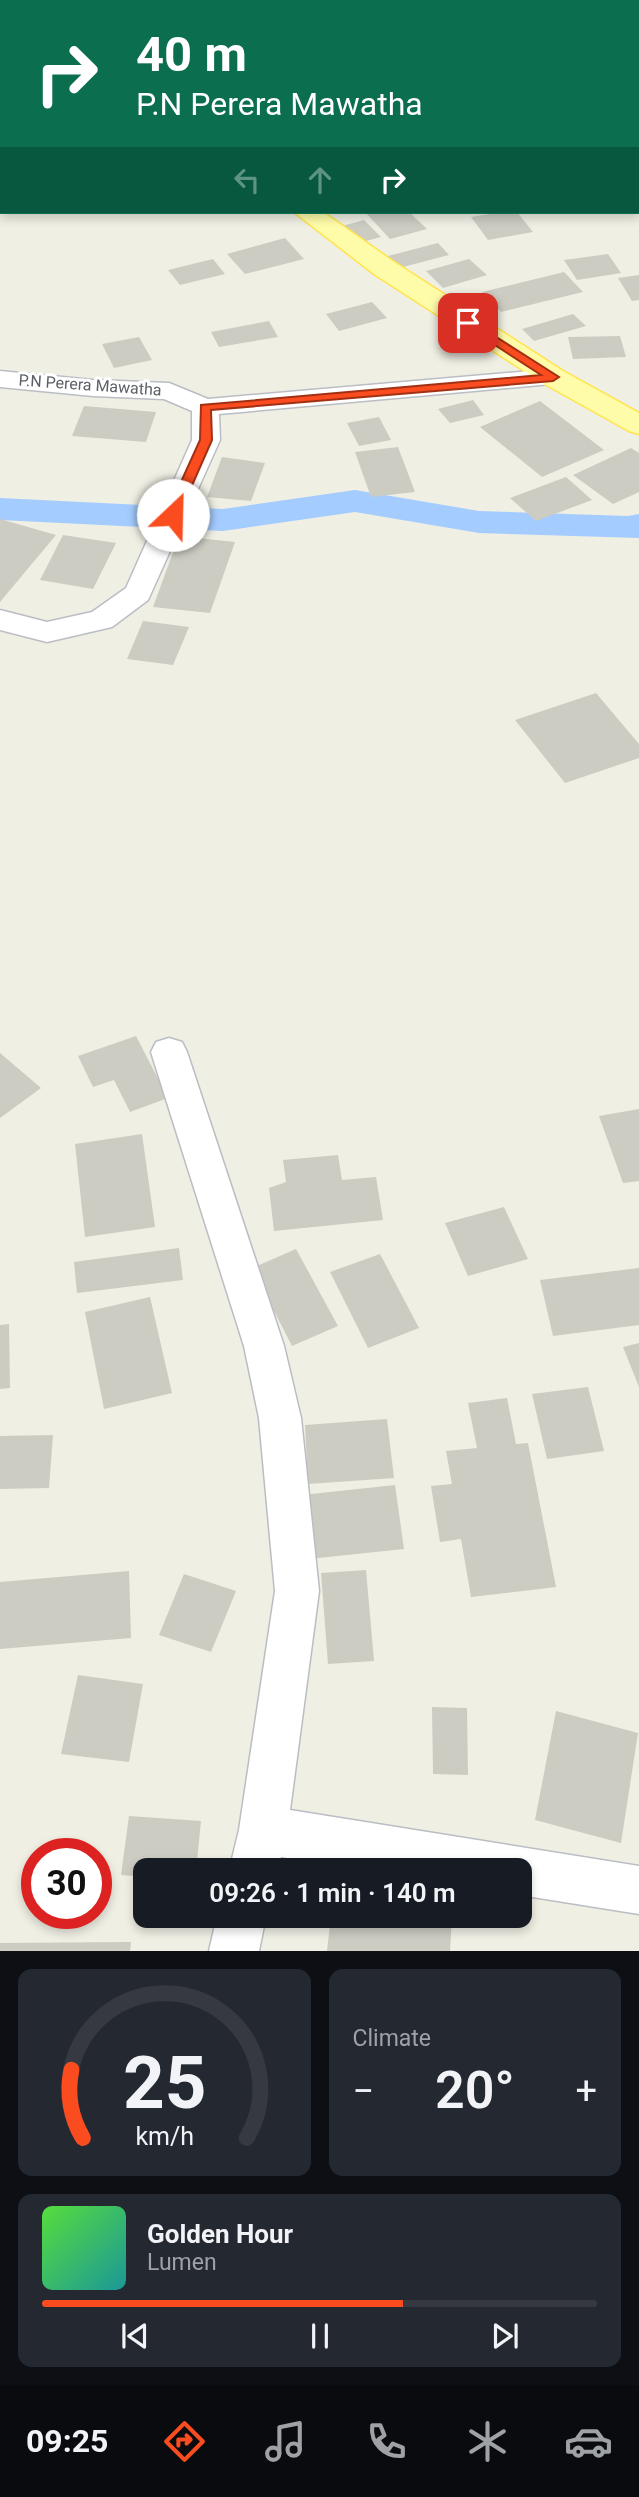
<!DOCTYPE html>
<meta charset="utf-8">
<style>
:root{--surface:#171b24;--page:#242831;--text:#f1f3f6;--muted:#9ea1a6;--line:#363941;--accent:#fa4c1f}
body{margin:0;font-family:Roboto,sans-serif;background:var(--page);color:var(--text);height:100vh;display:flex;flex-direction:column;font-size:26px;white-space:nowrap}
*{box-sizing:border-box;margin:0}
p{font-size:23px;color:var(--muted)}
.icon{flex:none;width:38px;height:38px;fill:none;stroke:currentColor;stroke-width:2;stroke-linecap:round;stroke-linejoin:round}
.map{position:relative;height:1951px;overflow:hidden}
.panel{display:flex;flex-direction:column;gap:18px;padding:18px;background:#0d0f14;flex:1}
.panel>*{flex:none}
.banner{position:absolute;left:0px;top:0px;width:640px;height:214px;box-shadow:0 4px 10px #0003;background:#0b6e4f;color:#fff;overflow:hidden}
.speed{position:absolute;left:21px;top:1838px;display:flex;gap:14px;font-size:35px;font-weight:700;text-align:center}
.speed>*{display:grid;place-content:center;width:91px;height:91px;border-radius:50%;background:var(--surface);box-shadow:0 4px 10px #0003;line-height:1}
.speed .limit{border:10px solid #d22;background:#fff;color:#111}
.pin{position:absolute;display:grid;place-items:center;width:60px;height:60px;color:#fff;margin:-30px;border-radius:14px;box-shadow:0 4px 10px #0006}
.me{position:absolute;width:77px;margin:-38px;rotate:24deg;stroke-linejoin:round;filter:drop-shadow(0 0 5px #0008)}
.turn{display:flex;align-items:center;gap:24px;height:147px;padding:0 21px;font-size:32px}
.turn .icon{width:91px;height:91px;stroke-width:2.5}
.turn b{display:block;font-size:49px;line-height:60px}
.lanes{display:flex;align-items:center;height:66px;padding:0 21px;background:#0003;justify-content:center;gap:35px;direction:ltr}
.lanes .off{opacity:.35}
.big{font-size:52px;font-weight:600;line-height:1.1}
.panel .tile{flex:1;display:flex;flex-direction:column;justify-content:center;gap:10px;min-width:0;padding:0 24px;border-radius:14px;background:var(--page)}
.panel .dial{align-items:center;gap:0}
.dial svg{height:182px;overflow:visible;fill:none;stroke:var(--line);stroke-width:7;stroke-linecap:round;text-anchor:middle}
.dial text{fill:var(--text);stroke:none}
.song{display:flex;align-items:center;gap:21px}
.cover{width:84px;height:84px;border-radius:10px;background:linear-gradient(135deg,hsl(110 70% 55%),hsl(180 70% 35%))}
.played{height:7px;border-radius:4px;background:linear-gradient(90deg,var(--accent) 65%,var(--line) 65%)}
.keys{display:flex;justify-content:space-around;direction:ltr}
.heat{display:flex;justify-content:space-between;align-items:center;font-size:38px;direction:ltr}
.panel .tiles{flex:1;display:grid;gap:18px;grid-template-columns:1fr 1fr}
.tile:last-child{grid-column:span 2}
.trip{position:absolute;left:133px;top:1858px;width:399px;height:70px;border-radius:14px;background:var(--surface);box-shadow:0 4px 10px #0003;font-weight:600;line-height:70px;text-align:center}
.dock{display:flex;height:112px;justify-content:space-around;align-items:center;background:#090b0e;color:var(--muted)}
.dock .icon{width:49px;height:49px}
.dock .selected{color:var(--accent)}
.dock b{font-size:32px;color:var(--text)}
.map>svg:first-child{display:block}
</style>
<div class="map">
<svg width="639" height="1951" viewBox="0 0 639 1951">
<rect width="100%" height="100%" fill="#f0efe4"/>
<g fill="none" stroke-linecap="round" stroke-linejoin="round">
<polygon fill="#a4ccff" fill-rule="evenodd" points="355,490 479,511 628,516 639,514 639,538 479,533 355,512 223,531 0,520 0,498 223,509"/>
</g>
<g fill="#cdccc3">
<polygon points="365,212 409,212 427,229 390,239"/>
<polygon points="502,212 517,212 533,232 488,240 471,217"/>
<polygon points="364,220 381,237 358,243 342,226"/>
<polygon points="285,238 304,259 245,274 227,254"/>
<polygon points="438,243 449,255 399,268 388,256"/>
<polygon points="608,254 621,273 577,280 564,260"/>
<polygon points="213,259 225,274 180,285 168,270"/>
<polygon points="469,259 487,275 443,288 426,271"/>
<polygon points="564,272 583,292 501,312 482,292"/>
<polygon points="639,275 639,300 632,301 618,278"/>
<polygon points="372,302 387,318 339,331 326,314"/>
<polygon points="573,314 586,326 534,341 522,329"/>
<polygon points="269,321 278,337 219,347 211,332"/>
<polygon points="620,336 626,357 573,359 568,337"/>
<polygon points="139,337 152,360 114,368 102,344"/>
<polygon points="473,400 484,415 450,423 438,409"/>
<polygon points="540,401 604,450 542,477 480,427"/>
<polygon points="84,406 156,412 146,442 72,436"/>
<polygon points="379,417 391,440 359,446 347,423"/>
<polygon points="398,447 415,492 371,497 355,452"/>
<polygon points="631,448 639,453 639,492 613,504 573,475"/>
<polygon points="222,457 265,463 251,501 207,497"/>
<polygon points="566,477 592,500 536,521 510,498"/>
<polygon points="0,519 56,535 0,602"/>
<polygon points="63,535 116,543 93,589 40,580"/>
<polygon points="179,536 235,542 210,613 153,607"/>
<polygon points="143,621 189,627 173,665 127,659"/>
<polygon points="596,693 639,744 639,758 565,783 515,720"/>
<polygon points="136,1036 168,1098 130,1112 114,1080 93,1087 78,1056"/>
<polygon points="0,1053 41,1088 0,1118"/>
<polygon points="639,1109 639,1181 623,1183 599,1116"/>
<polygon points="142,1134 155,1227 85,1237 75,1144"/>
<polygon points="338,1155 342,1180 376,1177 383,1220 274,1231 269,1188 286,1182 283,1160"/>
<polygon points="504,1207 528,1259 468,1276 445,1223"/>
<polygon points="179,1248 183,1280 77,1293 74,1262"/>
<polygon points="296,1249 338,1326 292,1346 252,1268"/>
<polygon points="380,1254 419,1328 368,1348 330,1272"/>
<polygon points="639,1268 639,1325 553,1336 540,1280"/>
<polygon points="150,1297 172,1393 104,1409 85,1312"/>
<polygon points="9,1324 10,1388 0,1389 0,1325"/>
<polygon points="639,1343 639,1387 623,1347"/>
<polygon points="588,1387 604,1451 547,1459 532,1394"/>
<polygon points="507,1398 516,1444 528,1443 556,1587 471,1597 461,1539 440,1542 431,1486 452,1484 446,1451 477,1448 468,1403"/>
<polygon points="387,1419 394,1478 308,1484 305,1425"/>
<polygon points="53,1435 49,1488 0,1489 0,1436"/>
<polygon points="395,1485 404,1549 309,1559 302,1495"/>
<polygon points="366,1570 374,1661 328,1664 321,1573"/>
<polygon points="129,1571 131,1638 0,1649 0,1582"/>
<polygon points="184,1574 236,1591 211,1652 159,1635"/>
<polygon points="78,1675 143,1684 129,1762 61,1754"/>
<polygon points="432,1707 467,1708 468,1775 433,1774"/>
<polygon points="556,1711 638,1733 621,1843 535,1820"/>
<polygon points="129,1816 201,1821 196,1871 145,1871 145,1877 121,1875"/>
<polygon points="331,1916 452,1916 450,1951 327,1951"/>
<polygon points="131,1942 130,1951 0,1951 0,1943"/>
</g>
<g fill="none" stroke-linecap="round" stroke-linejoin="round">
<g stroke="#bbbdc4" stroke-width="3">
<g id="street">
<polygon points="203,0 228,0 202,2"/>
<polygon points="519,0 545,0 546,2 520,2"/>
<polygon points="553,369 562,371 566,377 562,383 219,414 220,440 148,600 112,627 47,642 0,630 0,610 47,622 92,612 126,588 192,440 192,411 164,399 93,396 0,387 0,371 93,380 169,383 208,399"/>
<polygon points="169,1038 182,1042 187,1052 284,1346 301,1418 319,1591 290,1810 639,1866 639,1914 520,1895 520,1871 368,1871 281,1857 277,1871 229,1871 239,1830 275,1591 259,1418 244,1346 151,1052 156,1042"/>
<polygon points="217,1916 266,1916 259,1951 209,1951"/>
</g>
</g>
<g stroke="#ffe44d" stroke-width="3">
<g id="primary">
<rect x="0" y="22" width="2" height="14"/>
<polygon points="294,212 323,212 394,262 563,371 639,413 639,434 629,431 543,383 374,274"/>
</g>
</g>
<use href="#street" fill="#fff" fill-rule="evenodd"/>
<use href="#primary" fill="#fffca9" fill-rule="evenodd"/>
</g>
<polygon fill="#fa4c1f" stroke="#a23114" stroke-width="2" points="468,319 559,377 553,381 211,410 212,440 179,515 173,519 166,515 200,440 201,405 541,375 464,325 462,323"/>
<g text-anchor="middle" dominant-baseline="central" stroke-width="6" stroke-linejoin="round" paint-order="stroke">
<g font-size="16" fill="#5c5f66" stroke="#fff">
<text transform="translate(90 385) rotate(4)">P.N Perera Mawatha</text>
</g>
</g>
</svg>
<div class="speed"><div class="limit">30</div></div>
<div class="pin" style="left:468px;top:323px;background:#d93025"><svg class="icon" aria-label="arrive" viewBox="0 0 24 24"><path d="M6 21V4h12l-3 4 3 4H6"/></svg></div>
<svg class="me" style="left:173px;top:515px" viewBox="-20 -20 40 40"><circle r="19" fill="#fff"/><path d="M0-13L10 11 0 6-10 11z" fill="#fa4c1f"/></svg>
<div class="trip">09:26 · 1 min · 140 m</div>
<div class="banner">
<div class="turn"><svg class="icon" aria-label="right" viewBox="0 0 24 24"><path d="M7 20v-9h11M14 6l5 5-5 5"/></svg><div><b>40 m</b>P.N Perera Mawatha</div></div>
<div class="lanes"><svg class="icon off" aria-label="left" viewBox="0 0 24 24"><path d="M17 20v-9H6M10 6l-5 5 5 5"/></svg><svg class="icon off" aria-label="ahead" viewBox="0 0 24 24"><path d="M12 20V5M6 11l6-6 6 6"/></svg><svg class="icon" aria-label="right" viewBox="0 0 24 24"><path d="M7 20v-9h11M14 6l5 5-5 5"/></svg></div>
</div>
</div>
<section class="panel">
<div class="tiles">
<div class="tile dial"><svg viewBox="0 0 100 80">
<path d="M14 69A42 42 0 1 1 86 69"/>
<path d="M14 69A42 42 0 0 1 9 39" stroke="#fa4c1f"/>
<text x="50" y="56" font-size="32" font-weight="700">25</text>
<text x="50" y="72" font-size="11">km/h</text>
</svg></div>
<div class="tile"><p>Climate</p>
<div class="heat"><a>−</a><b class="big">20°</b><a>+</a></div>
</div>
<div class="tile">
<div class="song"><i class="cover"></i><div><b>Golden Hour</b><p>Lumen</p></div></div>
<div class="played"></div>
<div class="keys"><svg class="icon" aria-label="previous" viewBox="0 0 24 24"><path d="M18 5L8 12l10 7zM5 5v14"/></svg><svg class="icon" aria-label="pause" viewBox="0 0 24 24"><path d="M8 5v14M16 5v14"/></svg><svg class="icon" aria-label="next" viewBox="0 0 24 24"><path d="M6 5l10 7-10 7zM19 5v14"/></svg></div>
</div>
</div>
</section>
<nav class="dock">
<b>09:25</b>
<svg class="icon selected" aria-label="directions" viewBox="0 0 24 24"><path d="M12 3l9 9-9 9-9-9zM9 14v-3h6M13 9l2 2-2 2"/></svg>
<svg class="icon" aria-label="music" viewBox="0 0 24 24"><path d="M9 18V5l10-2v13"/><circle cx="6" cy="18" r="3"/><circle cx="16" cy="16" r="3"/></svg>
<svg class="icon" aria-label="phone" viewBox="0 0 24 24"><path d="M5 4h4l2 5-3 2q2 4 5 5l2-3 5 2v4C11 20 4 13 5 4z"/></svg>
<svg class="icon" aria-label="climate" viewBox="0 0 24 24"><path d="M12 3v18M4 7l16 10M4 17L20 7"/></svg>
<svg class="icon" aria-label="car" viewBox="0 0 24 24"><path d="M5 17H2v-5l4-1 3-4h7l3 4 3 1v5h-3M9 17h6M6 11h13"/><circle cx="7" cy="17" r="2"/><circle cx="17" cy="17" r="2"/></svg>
</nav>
